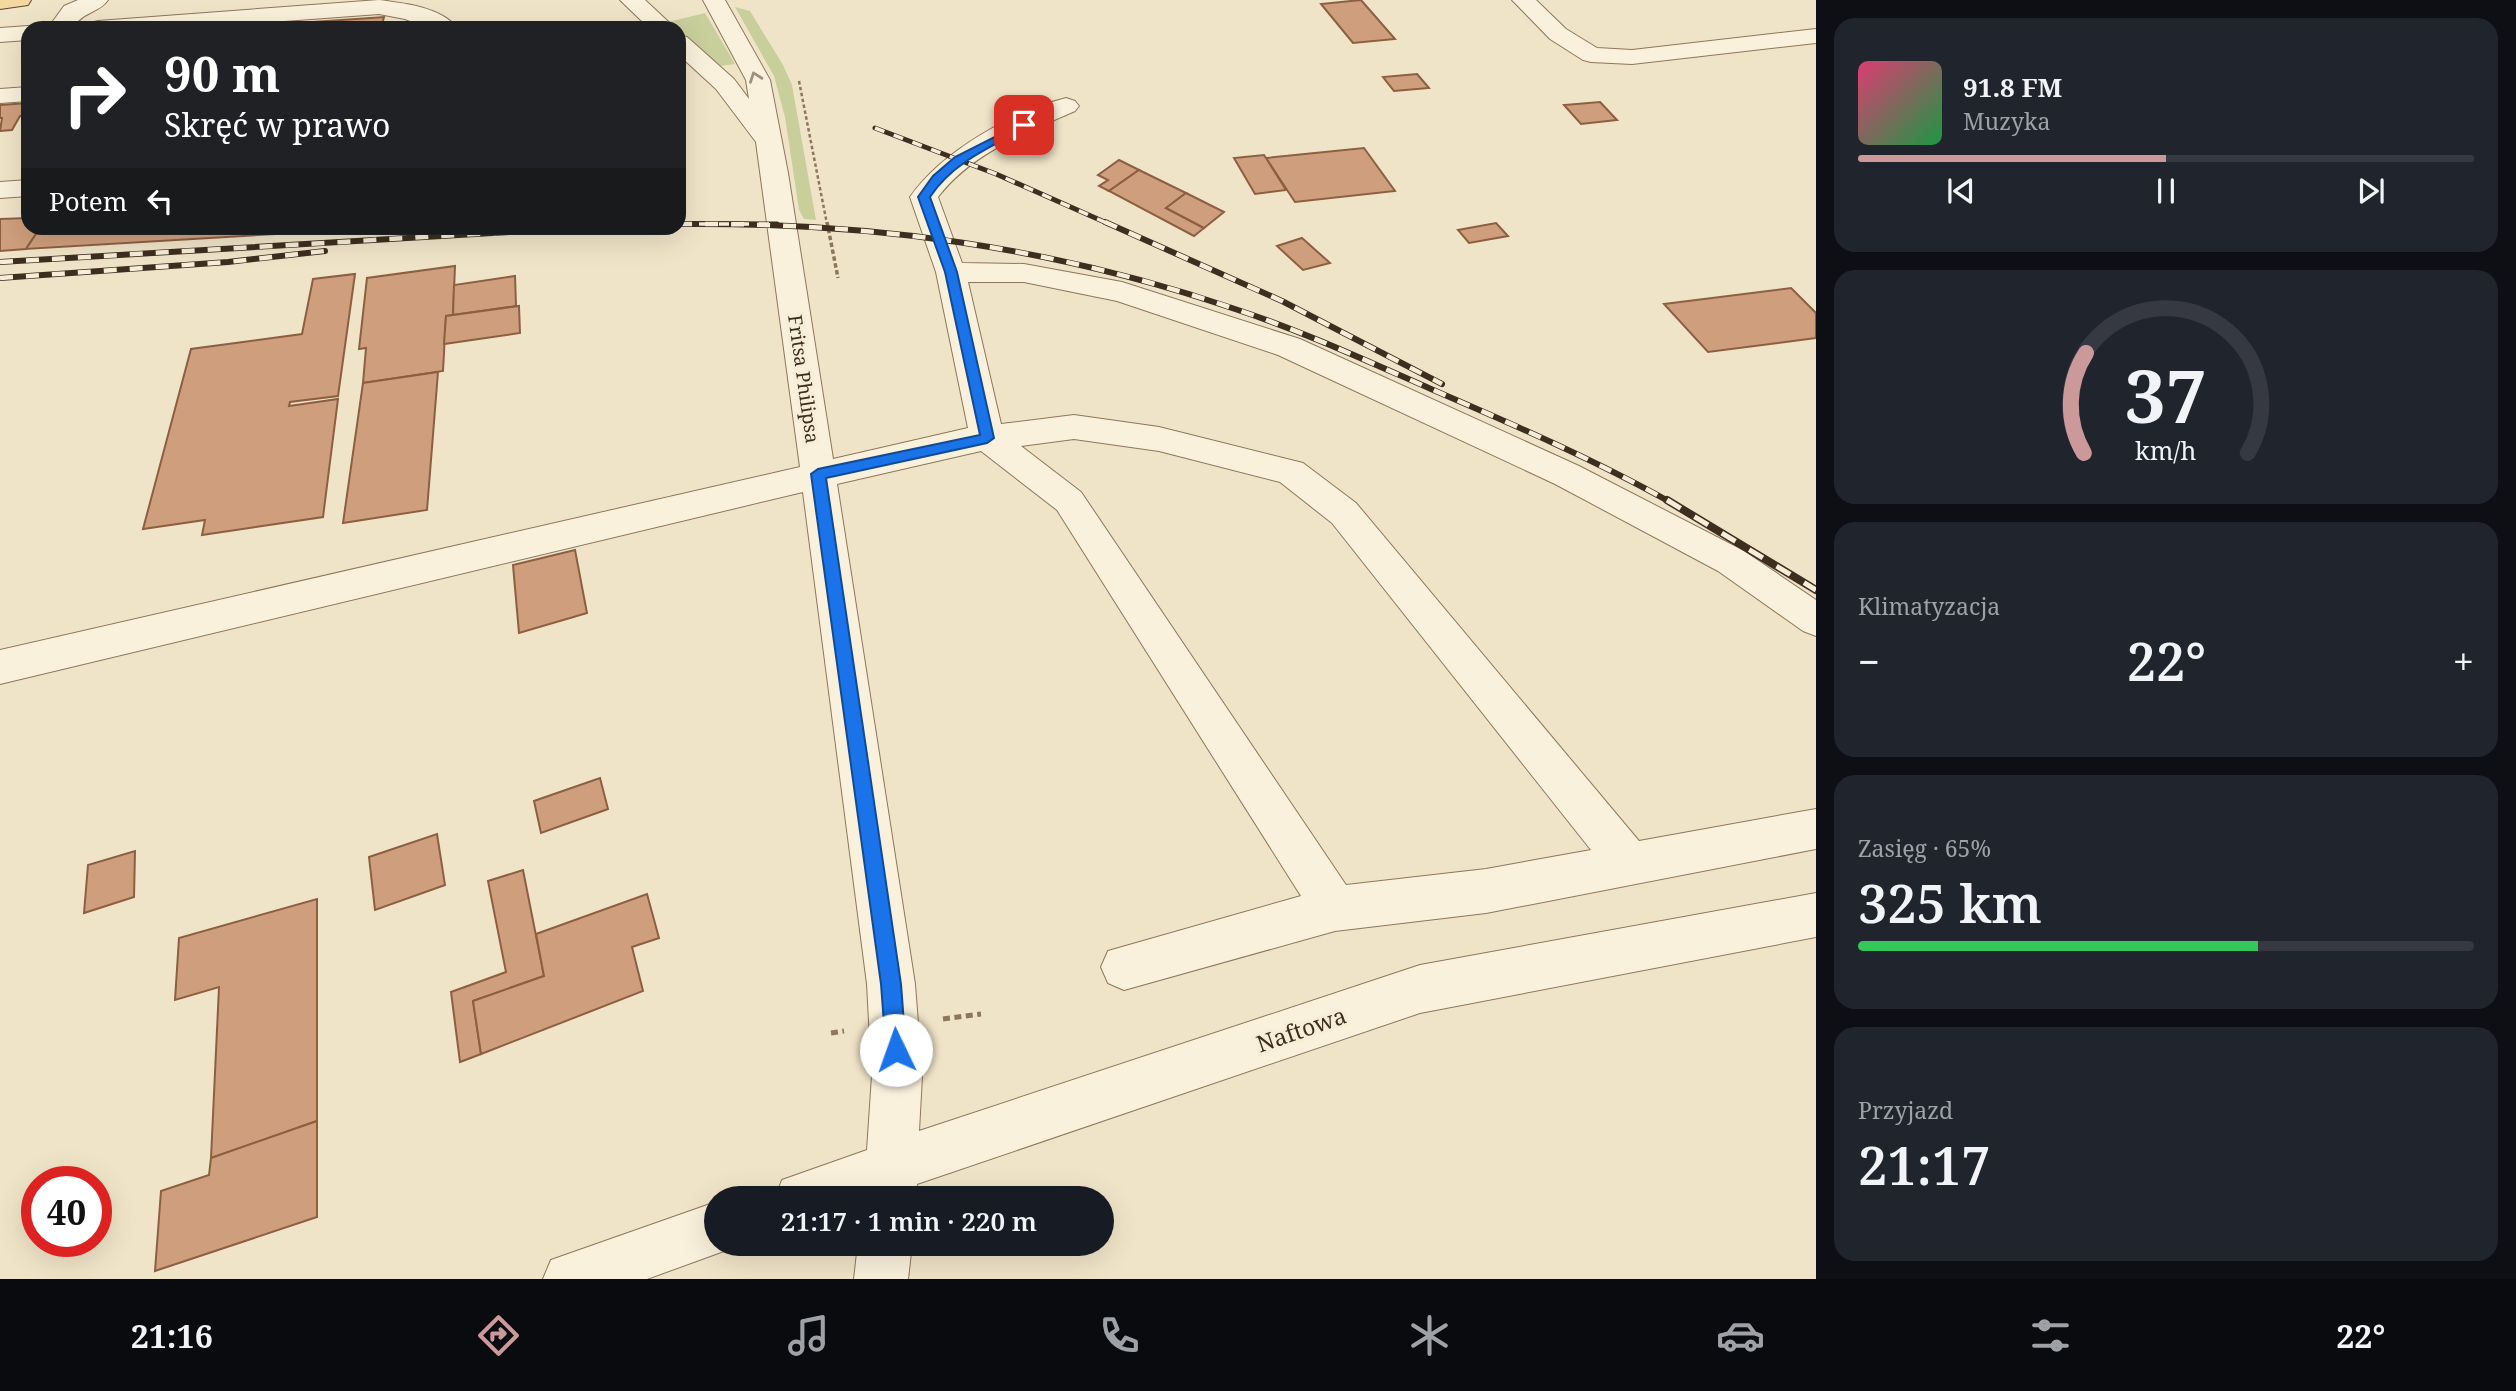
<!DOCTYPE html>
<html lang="pl">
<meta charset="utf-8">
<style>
:root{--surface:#171b24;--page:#20242c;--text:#f1f3f6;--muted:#9ea1a6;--line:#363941;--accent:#cc999b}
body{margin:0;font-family:"Noto Serif",serif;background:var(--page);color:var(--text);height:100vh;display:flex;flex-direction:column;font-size:26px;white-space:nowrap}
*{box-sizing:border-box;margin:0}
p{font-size:23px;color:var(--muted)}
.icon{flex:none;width:38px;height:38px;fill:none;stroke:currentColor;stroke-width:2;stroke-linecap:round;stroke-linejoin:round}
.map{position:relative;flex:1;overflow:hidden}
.details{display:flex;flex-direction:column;gap:18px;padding:18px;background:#0d0f14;width:700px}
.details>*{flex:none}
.hud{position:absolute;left:21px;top:21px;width:665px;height:214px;border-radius:21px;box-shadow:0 7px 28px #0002;background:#202124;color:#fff;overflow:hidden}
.speed{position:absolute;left:21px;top:1166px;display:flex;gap:14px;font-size:35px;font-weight:700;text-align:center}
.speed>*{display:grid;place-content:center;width:91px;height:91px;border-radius:50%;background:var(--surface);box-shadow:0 7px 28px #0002;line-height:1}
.speed .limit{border:10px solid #d22;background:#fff;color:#111}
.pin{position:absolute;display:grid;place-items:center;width:60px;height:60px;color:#fff;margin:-30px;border-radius:14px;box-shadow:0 4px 10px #0006}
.me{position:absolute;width:77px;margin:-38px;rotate:357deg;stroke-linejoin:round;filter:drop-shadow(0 0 5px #0008)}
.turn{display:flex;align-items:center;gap:24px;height:147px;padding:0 28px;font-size:32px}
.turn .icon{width:91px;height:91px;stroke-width:2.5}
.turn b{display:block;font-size:49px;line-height:60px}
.then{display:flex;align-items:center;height:66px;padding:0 28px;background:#0003;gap:14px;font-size:26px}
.big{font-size:52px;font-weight:600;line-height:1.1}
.details .card{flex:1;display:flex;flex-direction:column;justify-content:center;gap:10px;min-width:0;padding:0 24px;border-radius:21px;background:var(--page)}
.details .dial{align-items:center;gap:0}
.dial svg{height:182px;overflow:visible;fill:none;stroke:var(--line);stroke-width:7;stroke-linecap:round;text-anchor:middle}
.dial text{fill:var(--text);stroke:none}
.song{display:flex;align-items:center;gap:21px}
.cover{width:84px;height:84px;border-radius:10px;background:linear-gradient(135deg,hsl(340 70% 55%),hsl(140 70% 35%))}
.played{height:7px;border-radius:4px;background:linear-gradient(90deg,var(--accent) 50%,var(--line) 50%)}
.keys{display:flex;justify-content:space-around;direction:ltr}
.heat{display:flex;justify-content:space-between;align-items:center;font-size:38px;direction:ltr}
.charge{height:10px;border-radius:5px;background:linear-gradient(90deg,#34c759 65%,var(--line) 0)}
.trip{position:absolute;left:704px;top:1186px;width:410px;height:70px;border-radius:35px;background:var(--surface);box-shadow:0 7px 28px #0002;font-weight:600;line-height:70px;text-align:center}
.tab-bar{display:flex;height:112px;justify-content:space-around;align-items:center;background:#090b0e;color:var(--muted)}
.tab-bar .icon{width:49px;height:49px}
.tab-bar .active{color:var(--accent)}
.tab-bar b{font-size:32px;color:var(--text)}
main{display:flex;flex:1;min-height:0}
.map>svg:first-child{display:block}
</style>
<main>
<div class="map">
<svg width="1816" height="1279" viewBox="0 0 1816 1279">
<rect width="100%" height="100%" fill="#f0e4c8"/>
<g fill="#c9cf9b">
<polygon points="735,7 750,11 783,65 792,85 816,220 804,219 799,210 785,117 774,76"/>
<polygon points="705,13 735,64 720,66 679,31 679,28 668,22"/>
</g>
<g fill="#cf9f7d" stroke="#8d5f41" stroke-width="2">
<polygon points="1361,0 1395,39 1353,43 1321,4"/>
<polygon points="384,17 381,28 283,28 284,24"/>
<polygon points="1417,74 1429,88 1394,91 1383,77"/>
<polygon points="1600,102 1617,120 1581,124 1564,105"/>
<polygon points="28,103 28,115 20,116 12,130 0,131 2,118 0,118 0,105"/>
<polygon points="1364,148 1395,191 1295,202 1266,158"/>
<polygon points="1264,155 1266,158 1286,190 1255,194 1234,158"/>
<polygon points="1119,160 1139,170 1109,191 1099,186 1108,180 1098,175"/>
<polygon points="1139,170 1186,193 1166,208 1204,228 1194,236 1109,191"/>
<polygon points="1186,193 1224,212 1204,228 1166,208"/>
<polygon points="28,218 28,228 40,228 26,249 0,251 0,219"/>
<polygon points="1496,223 1508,236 1469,243 1458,230"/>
<polygon points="40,228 278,228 275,234 26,249"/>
<polygon points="278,228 386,228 275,234"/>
<polygon points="1302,238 1330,263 1303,270 1277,246"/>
<polygon points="455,266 453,315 446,316 443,371 363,383 366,348 359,349 367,278"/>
<polygon points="355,274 338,396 290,402 289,406 338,399 323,517 202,535 205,520 143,529 191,349 302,334 313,279"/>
<polygon points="515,276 516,306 453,315 454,285"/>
<polygon points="1791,288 1816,313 1816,338 1708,352 1664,304"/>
<polygon points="519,306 520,333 444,344 446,316"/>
<polygon points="438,372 427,510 343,523 363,383"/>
<polygon points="575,550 587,613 519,633 513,565"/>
<polygon points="600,778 608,809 541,833 534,801"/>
<polygon points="437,834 445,885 375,910 369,857"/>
<polygon points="135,851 134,897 84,913 88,865"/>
<polygon points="523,870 544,976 473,1001 481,1054 460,1062 451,992 506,972 488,881"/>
<polygon points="647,894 659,938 632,947 643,991 481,1054 473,1001 544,976 536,934"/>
<polygon points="317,899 317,1121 211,1158 219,987 175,1000 179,938"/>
<polygon points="317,1121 317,1217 155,1271 161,1191 209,1175 211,1158"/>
</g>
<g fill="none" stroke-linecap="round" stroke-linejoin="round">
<g stroke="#8d765c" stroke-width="2">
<g id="minor">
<path d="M78 0H108C99 13 84 11 72 28H48L64 6Z"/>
<path d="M379 0C402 3 442 7 457 28H428L405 19 379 14 191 28H86L90 23 98 21Z"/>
<polygon points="620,0 645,0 675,28 649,28"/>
<path d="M703 0H725L770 80 788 173 833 459 968 428 936 272 910 197C942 151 1012 112 1066 98L1075 101 1079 106 1075 111C1025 133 972 153 938 197L962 263 1024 264 1122 282 1300 339 1579 466 1744 551 1816 600V636L1803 631 1718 571 1555 484 1278 355 1117 301 1024 282H968L1001 424 1074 415 1159 427 1303 463 1356 503 1639 841 1816 809V849L1486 913 1335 931 1124 990 1108 983 1101 967 1108 951 1301 896 1057 510 981 451 837 484 915 984 922 1076 919 1131 1420 965 1816 893V937L1420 1013 917 1184 916 1199H775L782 1180 867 1150 872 1076 867 984 803 492 0 684V650L800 467 756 142 716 89 679 55V35L687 37 734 79 749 99 746 80ZM1074 439 1159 451 1280 482 1332 523 1591 850 1486 869 1346 885 1081 492 1021 446Z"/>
<polygon points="1512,0 1536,0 1566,29 1597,48 1632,50 1816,29 1816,43 1632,64 1591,62 1583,60 1550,39"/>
<polygon points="28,26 36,28 28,28 28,40 0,42 0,28"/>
<polygon points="28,87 28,101 0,103 0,89"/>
<polygon points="28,180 28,196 0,198 0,182"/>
<polygon points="716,1202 716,1244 736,1244 735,1247 647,1279 543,1279 551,1260"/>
<polygon points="858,1244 912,1244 908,1279 854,1279"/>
</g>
</g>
<g stroke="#5b4430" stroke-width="2">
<polygon id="major" points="0,0 31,0 28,5 0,9"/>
</g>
<polyline stroke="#8d765c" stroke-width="2.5" stroke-dasharray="3.5 2.5" stroke-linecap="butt" points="799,81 827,224"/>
<polyline stroke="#8d765c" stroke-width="3.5" stroke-dasharray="4.5 2.5" stroke-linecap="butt" points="827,222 838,278"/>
<g stroke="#8d765c" stroke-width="5" stroke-dasharray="7 4.5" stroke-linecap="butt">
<polyline points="943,1019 981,1014"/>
<polyline points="831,1033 844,1031"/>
</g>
<use href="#minor" fill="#faf1dc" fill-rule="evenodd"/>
<use href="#major" fill="#f3d9a0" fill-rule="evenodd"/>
<g stroke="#3d2e20" stroke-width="5">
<g id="rail-far2">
<polyline points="875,128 996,174 1109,224"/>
<polyline points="679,224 777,224"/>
</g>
</g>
<g stroke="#3d2e20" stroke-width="6">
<g id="rail-far1">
<polyline points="1105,222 1282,301 1442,384"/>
<path d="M679 224C872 222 1053 247 1235 309 1302 331 1367 361 1431 389 1512 424 1593 459 1670 502"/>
<polyline points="0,262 578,228"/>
<polyline points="0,278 228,262 325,251"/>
</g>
</g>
<g stroke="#3d2e20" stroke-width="8">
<polyline id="rail" points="1667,500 1816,590"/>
</g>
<use href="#rail-far2" stroke="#f7eed8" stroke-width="3.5" stroke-dasharray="10" stroke-linecap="butt"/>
<use href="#rail-far1" stroke="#f7eed8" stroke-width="4.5" stroke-dasharray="13" stroke-linecap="butt"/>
<use href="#rail" stroke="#f7eed8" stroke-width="5" stroke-dasharray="16" stroke-linecap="butt"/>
</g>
<defs><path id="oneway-chevron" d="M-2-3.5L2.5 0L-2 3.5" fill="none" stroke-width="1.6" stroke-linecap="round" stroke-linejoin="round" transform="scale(1.75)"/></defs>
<use stroke="#9c907e" href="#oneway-chevron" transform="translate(755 77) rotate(-110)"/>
<path fill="#1a73e8" stroke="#114b97" stroke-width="2" d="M1024 122 1029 125 1027 127C991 147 953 162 930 197L957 272 994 438 987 443 826 478 901 984 906 1050 903 1057 896 1060 889 1057 886 1050 881 984 811 474 818 469 980 435 945 272 918 197 933 176 955 157Z"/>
<g text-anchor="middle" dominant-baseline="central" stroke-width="7" stroke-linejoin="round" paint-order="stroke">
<g font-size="19" fill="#3d2e20" stroke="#f7eed8">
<text transform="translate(804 379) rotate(82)">Fritsa Philipsa</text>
</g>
<g font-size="23" fill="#3d2e20" stroke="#f7eed8">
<text transform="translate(1301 1029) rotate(-19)">Naftowa</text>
</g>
</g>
</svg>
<div class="speed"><div class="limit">40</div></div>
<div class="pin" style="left:1024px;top:125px;background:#d93025"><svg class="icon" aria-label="arrive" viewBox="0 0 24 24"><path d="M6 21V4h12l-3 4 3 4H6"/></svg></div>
<svg class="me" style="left:896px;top:1050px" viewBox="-20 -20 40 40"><circle r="19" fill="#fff"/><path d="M0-13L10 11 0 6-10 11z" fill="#1a73e8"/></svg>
<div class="trip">21:17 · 1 min · 220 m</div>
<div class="hud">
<div class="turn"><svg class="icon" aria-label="right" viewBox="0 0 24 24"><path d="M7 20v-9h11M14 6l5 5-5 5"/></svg><div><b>90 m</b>Skręć w prawo</div></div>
<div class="then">Potem<svg class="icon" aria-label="left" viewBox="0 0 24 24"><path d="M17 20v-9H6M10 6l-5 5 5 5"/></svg></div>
</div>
</div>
<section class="details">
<div class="card">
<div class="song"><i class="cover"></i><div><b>91.8 FM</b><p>Muzyka</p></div></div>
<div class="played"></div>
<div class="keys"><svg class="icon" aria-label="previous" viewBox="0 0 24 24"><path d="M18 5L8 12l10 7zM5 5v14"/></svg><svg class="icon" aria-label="pause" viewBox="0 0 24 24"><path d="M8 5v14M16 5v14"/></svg><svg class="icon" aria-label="next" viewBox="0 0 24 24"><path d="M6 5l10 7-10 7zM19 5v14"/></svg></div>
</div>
<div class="card dial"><svg viewBox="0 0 100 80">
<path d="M14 69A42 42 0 1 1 86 69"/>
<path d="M14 69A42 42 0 0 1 15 25" stroke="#cc999b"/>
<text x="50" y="56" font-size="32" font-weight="700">37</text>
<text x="50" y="72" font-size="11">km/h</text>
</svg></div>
<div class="card"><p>Klimatyzacja</p>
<div class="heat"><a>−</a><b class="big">22°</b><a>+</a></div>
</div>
<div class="card"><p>Zasięg · 65%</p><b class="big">325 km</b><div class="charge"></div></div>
<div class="card"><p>Przyjazd</p><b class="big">21:17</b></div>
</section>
</main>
<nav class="tab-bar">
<b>21:16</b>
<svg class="icon active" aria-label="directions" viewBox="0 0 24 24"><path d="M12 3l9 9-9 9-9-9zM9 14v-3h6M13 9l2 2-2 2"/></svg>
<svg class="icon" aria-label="music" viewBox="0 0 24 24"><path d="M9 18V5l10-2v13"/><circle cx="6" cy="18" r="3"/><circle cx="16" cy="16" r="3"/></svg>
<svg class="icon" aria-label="phone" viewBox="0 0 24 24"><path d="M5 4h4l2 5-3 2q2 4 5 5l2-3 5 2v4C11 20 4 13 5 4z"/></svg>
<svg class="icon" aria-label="climate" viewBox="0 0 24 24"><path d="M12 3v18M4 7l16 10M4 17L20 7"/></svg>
<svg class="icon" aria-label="car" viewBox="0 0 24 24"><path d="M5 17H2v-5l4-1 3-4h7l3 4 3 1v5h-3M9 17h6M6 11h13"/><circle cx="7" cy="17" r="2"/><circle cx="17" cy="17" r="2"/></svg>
<svg class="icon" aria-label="filters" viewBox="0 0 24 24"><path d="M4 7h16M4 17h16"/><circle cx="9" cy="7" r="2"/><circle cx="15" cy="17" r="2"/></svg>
<b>22°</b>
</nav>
